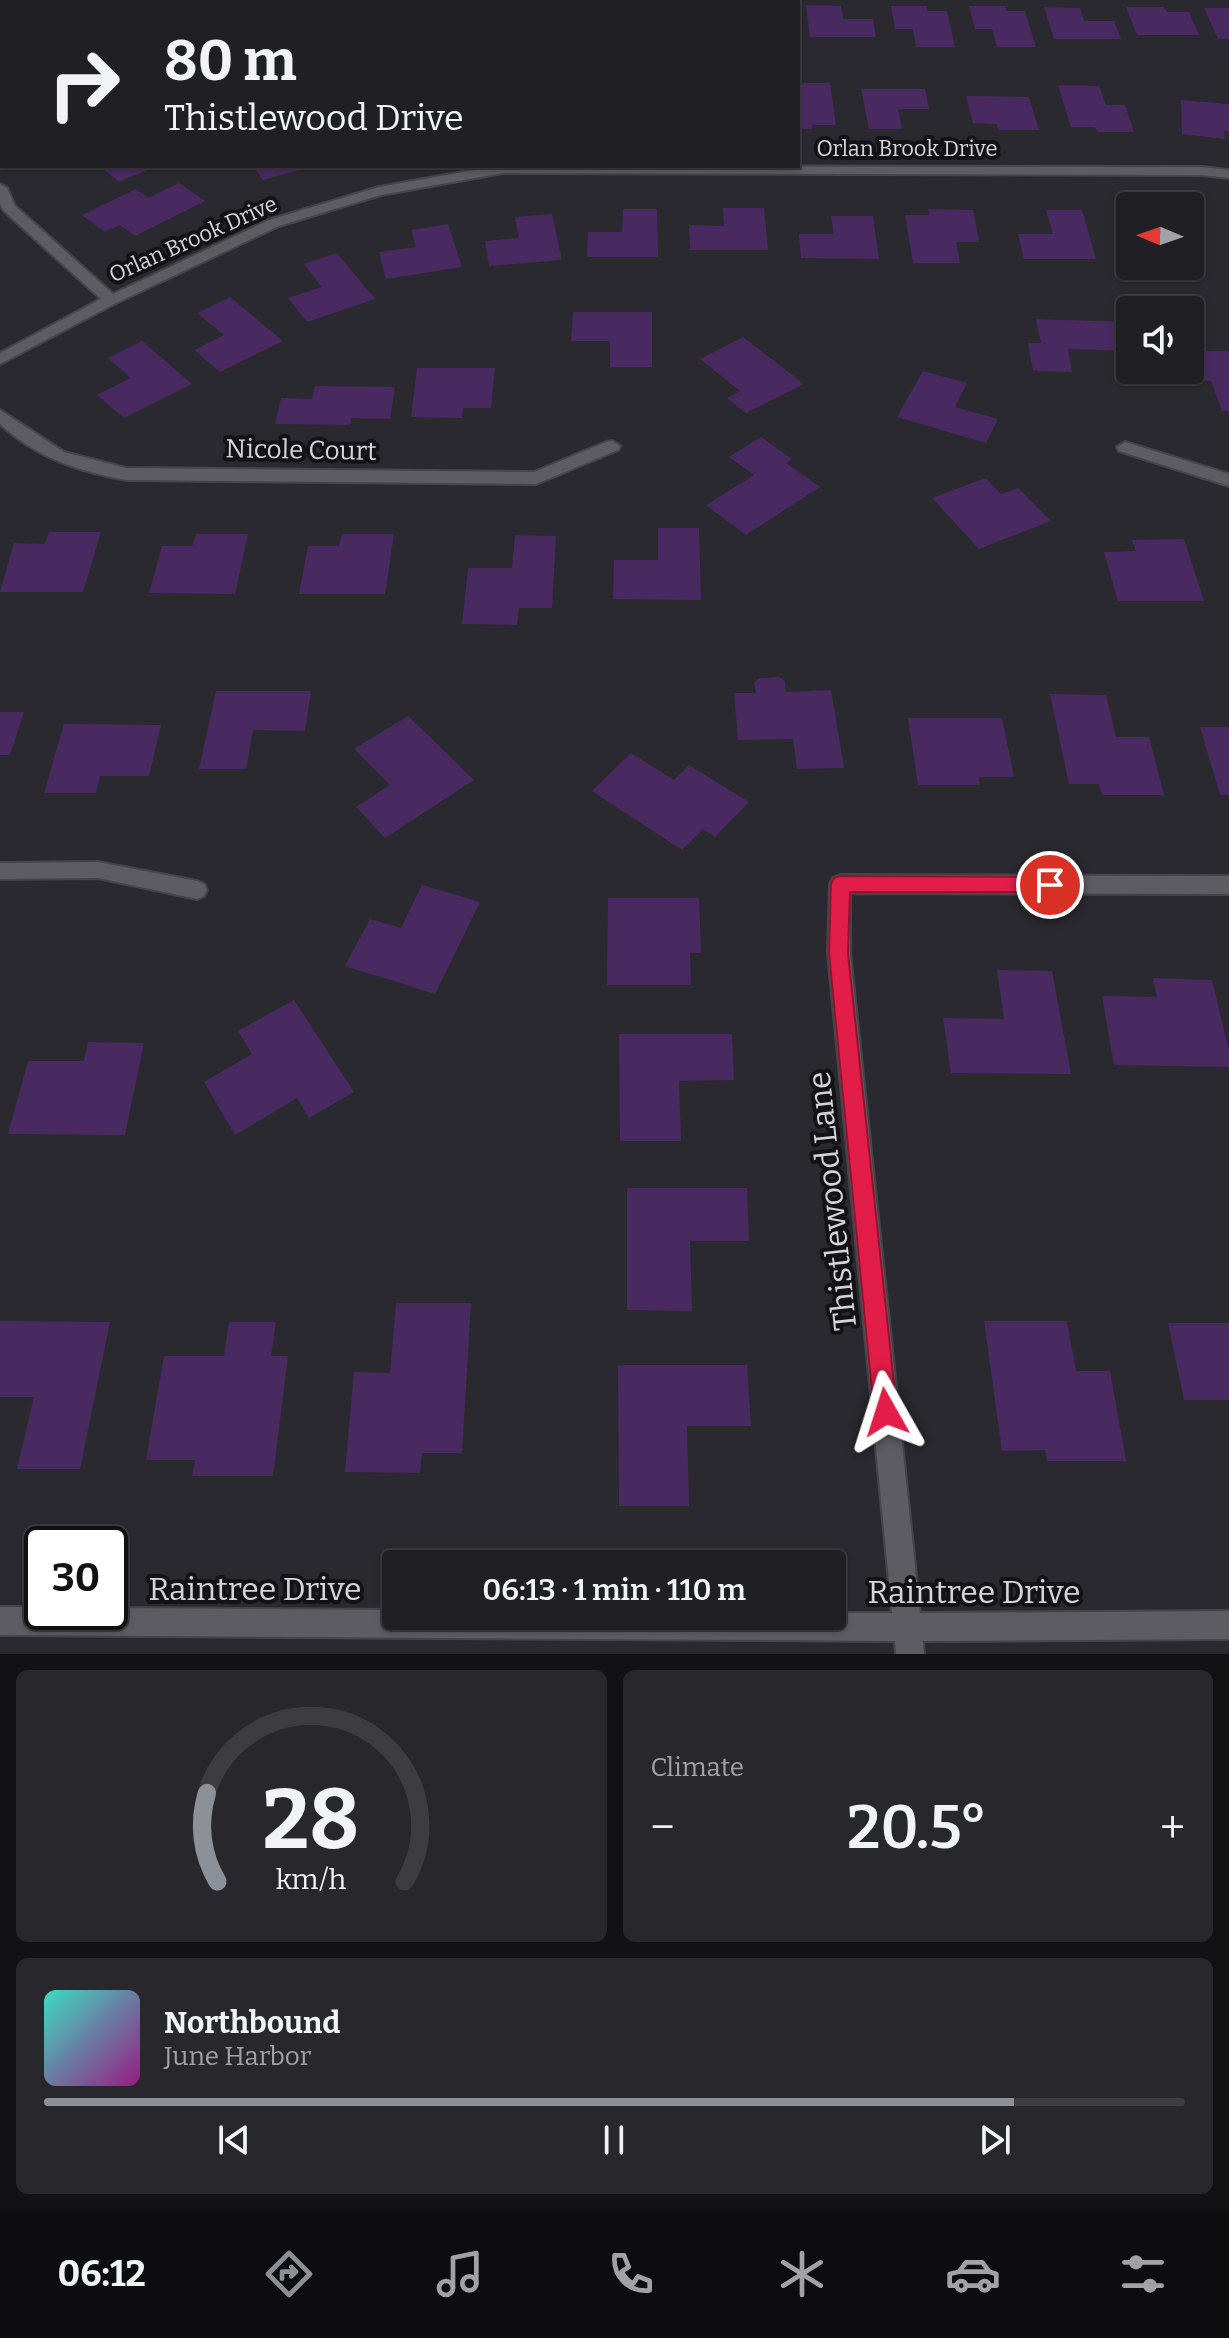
<!DOCTYPE html>
<meta charset="utf-8">
<style>
:root{--surface:#201f23;--page:#28272b;--text:#f1f3f6;--muted:#a2a2a6;--line:#3d3d41;--accent:#8c9099}
body{margin:0;font-family:Bitter,serif;background:var(--page);color:var(--text);height:100vh;display:flex;flex-direction:column;font-size:30px;white-space:nowrap}
*{box-sizing:border-box;margin:0}
p{font-size:26px;color:var(--muted)}
.icon{flex:none;width:44px;height:44px;fill:none;stroke:currentColor;stroke-width:2;stroke-linecap:round;stroke-linejoin:round}
.map{position:relative;height:1654px;overflow:hidden}
.side{display:flex;flex-direction:column;gap:16px;padding:16px;background:#121113;flex:1}
.side>*{flex:none}
.top-card{position:absolute;left:0px;top:0px;width:800px;height:168px;box-shadow:0 2px 6px #0004,0 0 0 2px var(--line);background:#201f23;color:var(--text);overflow:hidden}
.needle{width:52px;rotate:272deg}
.controls{position:absolute;left:1116px;top:192px;display:grid;gap:16px}
.controls a{display:grid;place-items:center;width:88px;height:88px;border-radius:8px;background:var(--surface);box-shadow:0 2px 6px #0004,0 0 0 2px var(--line);font-size:40px}
.speed{position:absolute;left:24px;top:1526px;display:flex;gap:16px;font-size:40px;font-weight:700;text-align:center}
.speed>*{display:grid;place-content:center;width:104px;height:104px;border-radius:50%;background:var(--surface);box-shadow:0 2px 6px #0004,0 0 0 2px var(--line);line-height:1}
.speed .limit{border:4px solid #111;border-radius:12px;background:#fff;color:#111}
.pin{position:absolute;display:grid;place-items:center;width:68px;height:68px;color:#fff;margin:-34px;border:4px solid #fff;border-radius:50%;box-shadow:0 2px 8px #0007}
.me{position:absolute;width:88px;margin:-44px;rotate:354deg;stroke-linejoin:round;filter:drop-shadow(0 0 6px #0008)}
.turn{display:flex;align-items:center;gap:28px;height:168px;padding:0 32px;font-size:36px}
.turn .icon{width:104px;height:104px;stroke-width:2.5}
.turn b{display:block;font-size:56px;line-height:68px}
.big{font-size:60px;font-weight:600;line-height:1.1}
.side .widget{flex:1;display:flex;flex-direction:column;justify-content:center;gap:12px;min-width:0;padding:0 28px;border-radius:12px;background:var(--page)}
.side .dial{align-items:center;gap:0}
.dial svg{height:208px;overflow:visible;fill:none;stroke:var(--line);stroke-width:7;stroke-linecap:round;text-anchor:middle}
.dial text{fill:var(--text);stroke:none}
.song{display:flex;align-items:center;gap:24px}
.cover{width:96px;height:96px;border-radius:12px;background:linear-gradient(135deg,hsl(170 70% 55%),hsl(310 70% 35%))}
.played{height:8px;border-radius:4px;background:linear-gradient(90deg,var(--accent) 85%,var(--line) 85%)}
.keys{display:flex;justify-content:space-around;direction:ltr}
.heat{display:flex;justify-content:space-between;align-items:center;font-size:44px;direction:ltr}
.side .tiles{flex:1;display:grid;gap:16px;grid-template-columns:1fr 1fr}
.widget:last-child{grid-column:span 2}
.trip{position:absolute;left:382px;top:1550px;width:464px;height:80px;border-radius:8px;background:var(--surface);box-shadow:0 2px 6px #0004,0 0 0 2px var(--line);font-weight:600;line-height:80px;text-align:center}
.menu{display:flex;height:128px;justify-content:space-around;align-items:center;background:#0d0c0e;color:var(--muted)}
.menu .icon{width:56px;height:56px}
.menu .on{color:var(--accent)}
.menu b{font-size:36px;color:var(--text)}
.map>svg:first-child{display:block}
</style>
<div class="map">
<svg width="1229" height="1654" viewBox="0 0 1229 1654">
<rect width="100%" height="100%" fill="#2a292f"/>
<g fill="#482a61">
<polygon points="806,5 841,6 843,19 873,19 876,37 810,37"/>
<polygon points="891,6 926,6 928,11 947,11 955,47 916,47 913,29 895,29"/>
<polygon points="969,6 1005,6 1006,11 1025,11 1036,47 997,47 992,29 975,29"/>
<polygon points="1044,7 1080,8 1084,21 1114,21 1121,39 1054,39"/>
<polygon points="1126,7 1164,7 1167,12 1189,12 1199,35 1137,35"/>
<polygon points="1204,8 1229,8 1229,39 1218,39"/>
<polygon points="798,83 830,83 836,125 812,125 812,129 798,129"/>
<polygon points="1058,85 1099,86 1106,105 1125,105 1134,132 1097,132 1095,127 1071,127"/>
<polygon points="861,89 925,89 929,109 898,109 902,129 869,129"/>
<polygon points="966,96 1029,97 1039,130 998,130 997,124 973,123"/>
<polygon points="1181,100 1229,104 1229,131 1224,131 1225,139 1182,134"/>
<polygon points="100,166 157,166 119,182"/>
<polygon points="253,166 310,166 310,167 263,180"/>
<polygon points="179,183 205,201 135,236 120,225 105,232 82,215 136,189 148,198"/>
<polygon points="723,208 764,208 768,250 690,250 689,225 724,226"/>
<polygon points="623,209 657,209 658,257 587,257 588,232 622,232"/>
<polygon points="928,209 973,210 979,242 956,242 960,263 913,263 905,215 929,215"/>
<polygon points="1046,210 1082,210 1096,259 1024,259 1018,234 1053,234"/>
<polygon points="552,214 562,260 489,266 485,241 519,238 515,217"/>
<polygon points="831,216 873,216 879,259 801,258 799,234 834,234"/>
<polygon points="1115,217 1130,217 1130,265 1129,266"/>
<polygon points="448,224 462,267 386,279 379,252 416,247 411,230"/>
<polygon points="337,253 375,299 307,322 288,298 322,287 304,264"/>
<polygon points="230,297 283,341 220,372 194,350 224,335 197,313"/>
<polygon points="573,312 652,312 652,367 610,367 610,341 571,341"/>
<polygon points="1036,319 1128,322 1130,351 1068,349 1072,372 1033,371 1028,343 1041,343"/>
<polygon points="743,337 804,384 746,413 727,398 740,391 700,359"/>
<polygon points="142,341 192,384 124,418 97,395 131,378 108,358"/>
<polygon points="1190,351 1229,351 1229,411 1222,411 1211,381 1173,381 1170,370 1190,370"/>
<polygon points="417,368 495,368 491,408 463,408 462,418 411,417"/>
<polygon points="923,371 967,383 955,407 998,419 986,443 897,417"/>
<polygon points="315,386 395,387 390,419 351,418 350,425 275,424 281,398 312,399"/>
<polygon points="761,437 792,459 786,463 820,487 746,535 706,505 754,475 729,457"/>
<polygon points="986,478 1001,494 1018,488 1051,521 979,549 932,498"/>
<polygon points="658,528 699,528 701,600 613,599 614,560 658,560"/>
<polygon points="49,532 101,532 83,592 0,592 14,543 45,544"/>
<polygon points="196,534 248,534 235,594 149,593 162,546 192,546"/>
<polygon points="342,534 394,534 385,594 299,594 308,546 339,546"/>
<polygon points="515,535 556,536 552,608 519,608 517,625 462,624 468,568 512,568"/>
<polygon points="1184,539 1204,601 1118,601 1104,552 1136,551 1132,540"/>
<polygon points="779,677 785,681 786,692 831,690 844,768 797,769 793,739 738,740 734,693 756,693 754,682 760,678"/>
<polygon points="216,691 311,691 305,731 253,730 246,769 199,769"/>
<polygon points="1050,694 1106,695 1116,737 1149,737 1164,795 1102,795 1099,784 1069,784"/>
<polygon points="0,712 24,712 10,755 0,755"/>
<polygon points="408,716 474,780 385,838 356,807 390,785 354,749"/>
<polygon points="908,718 1002,718 1014,777 978,777 980,785 918,785"/>
<polygon points="64,724 161,725 149,776 100,776 96,793 44,793"/>
<polygon points="1200,727 1229,727 1229,795 1220,795"/>
<polygon points="631,753 674,780 689,765 749,802 715,837 703,829 682,850 592,791"/>
<polygon points="422,885 480,902 435,994 345,966 370,919 401,928"/>
<polygon points="608,898 699,898 701,953 690,953 691,985 607,985"/>
<polygon points="997,970 1052,971 1071,1074 951,1073 943,1018 1004,1019"/>
<polygon points="1153,978 1212,980 1229,1051 1229,1067 1114,1065 1102,996 1157,997"/>
<polygon points="294,1000 354,1092 309,1118 297,1098 235,1135 204,1082 252,1054 238,1031"/>
<polygon points="619,1034 732,1034 734,1080 679,1081 681,1141 620,1141"/>
<polygon points="88,1042 144,1043 125,1135 8,1134 28,1061 84,1061"/>
<polygon points="627,1188 747,1188 749,1241 690,1241 692,1311 627,1310"/>
<polygon points="396,1303 471,1303 462,1453 422,1453 420,1473 345,1472 354,1372 390,1373"/>
<polygon points="0,1321 110,1322 80,1469 17,1469 34,1397 0,1397"/>
<polygon points="984,1321 1067,1321 1076,1371 1110,1371 1126,1461 1047,1461 1045,1450 1002,1451"/>
<polygon points="229,1322 276,1322 271,1356 288,1356 273,1476 192,1476 195,1460 146,1460 164,1356 224,1356"/>
<polygon points="1168,1323 1229,1323 1229,1400 1184,1400"/>
<polygon points="618,1365 747,1365 751,1426 687,1426 689,1506 619,1506"/>
</g>
<g fill="none" stroke-linecap="round" stroke-linejoin="round">
<g stroke="#454449" stroke-width="4">
<g id="minor">
<polygon points="497,166 1202,167 1229,170 1229,178 1202,175 503,173 381,195 279,226 116,303 0,364 0,353 101,299 4,211 0,204 0,184 7,188 15,206 113,294 269,220 379,187"/>
<path d="M0 410 64 452 126 468 534 472 606 442 612 441 620 446 618 450 536 484 126 480C78 471 37 458 0 424Z"/>
<polygon points="1125,442 1229,474 1229,486 1119,451 1117,447"/>
<polygon points="98,862 197,881 204,884 207,890 204,896 197,899 98,878 0,879 0,863"/>
<polygon points="840,875 1229,876 1229,894 850,893 850,953 920,1613 1229,1611 1229,1639 923,1641 924,1654 896,1654 895,1641 0,1635 0,1607 42,1607 42,1612 110,1612 110,1608 396,1610 396,1616 832,1616 832,1613 892,1613 828,953 830,884 833,878"/>
</g>
</g>
<use href="#minor" fill="#5d5c63" fill-rule="evenodd"/>
</g>
<polygon fill="#e11d48" stroke="#92132f" stroke-width="2" points="840,876 1050,877 1056,879 1059,885 1056,890 1050,892 850,892 848,953 897,1412 894,1420 886,1424 878,1420 874,1412 829,953 831,884 834,878"/>
<g text-anchor="middle" dominant-baseline="central" stroke-width="8" stroke-linejoin="round" paint-order="stroke">
<g font-size="22" fill="#d5d4d8" stroke="#131215">
<text x="907" y="148">Orlan Brook Drive</text>
<text transform="translate(193 239) rotate(-24)">Orlan Brook Drive</text>
</g>
<g font-size="26" fill="#d5d4d8" stroke="#131215">
<text transform="translate(301 450) rotate(1)">Nicole Court</text>
</g>
<g font-size="32" fill="#d5d4d8" stroke="#131215">
<text transform="translate(832 1201) rotate(-96)">Thistlewood Lane</text>
<text x="255" y="1589">Raintree Drive</text>
<text x="974" y="1592">Raintree Drive</text>
</g>
</g>
</svg>
<div class="controls">
<a><svg class="needle" viewBox="-14 -14 28 28"><path d="M0-13l5 13h-10z" fill="#e53935"/><path d="M0 13l5-13h-10z" fill="#a2a2a6"/></svg></a>
<a><svg class="icon" aria-label="sound" viewBox="0 0 24 24"><path d="M4 9h4l5-4v14l-5-4H4zM17 9q2 3 0 6"/></svg></a>
</div>
<div class="speed"><div class="limit">30</div></div>
<div class="pin" style="left:1050px;top:885px;background:#d93025"><svg class="icon" aria-label="arrive" viewBox="0 0 24 24"><path d="M6 21V4h12l-3 4 3 4H6"/></svg></div>
<svg class="me" style="left:886px;top:1412px" viewBox="-20 -20 40 40"><path d="M0-17L14 15 0 8-14 15z" fill="#e11d48" stroke="#fff" stroke-width="4"/></svg>
<div class="trip">06:13 · 1 min · 110 m</div>
<div class="top-card">
<div class="turn"><svg class="icon" aria-label="right" viewBox="0 0 24 24"><path d="M7 20v-9h11M14 6l5 5-5 5"/></svg><div><b>80 m</b>Thistlewood Drive</div></div>
</div>
</div>
<section class="side">
<div class="tiles">
<div class="widget dial"><svg viewBox="0 0 100 80">
<path d="M14 69A42 42 0 1 1 86 69"/>
<path d="M14 69A42 42 0 0 1 10 35" stroke="#8c9099"/>
<text x="50" y="56" font-size="32" font-weight="700">28</text>
<text x="50" y="72" font-size="11">km/h</text>
</svg></div>
<div class="widget"><p>Climate</p>
<div class="heat"><a>−</a><b class="big">20.5°</b><a>+</a></div>
</div>
<div class="widget">
<div class="song"><i class="cover"></i><div><b>Northbound</b><p>June Harbor</p></div></div>
<div class="played"></div>
<div class="keys"><svg class="icon" aria-label="previous" viewBox="0 0 24 24"><path d="M18 5L8 12l10 7zM5 5v14"/></svg><svg class="icon" aria-label="pause" viewBox="0 0 24 24"><path d="M8 5v14M16 5v14"/></svg><svg class="icon" aria-label="next" viewBox="0 0 24 24"><path d="M6 5l10 7-10 7zM19 5v14"/></svg></div>
</div>
</div>
</section>
<nav class="menu">
<b>06:12</b>
<svg class="icon on" aria-label="directions" viewBox="0 0 24 24"><path d="M12 3l9 9-9 9-9-9zM9 14v-3h6M13 9l2 2-2 2"/></svg>
<svg class="icon" aria-label="music" viewBox="0 0 24 24"><path d="M9 18V5l10-2v13"/><circle cx="6" cy="18" r="3"/><circle cx="16" cy="16" r="3"/></svg>
<svg class="icon" aria-label="phone" viewBox="0 0 24 24"><path d="M5 4h4l2 5-3 2q2 4 5 5l2-3 5 2v4C11 20 4 13 5 4z"/></svg>
<svg class="icon" aria-label="climate" viewBox="0 0 24 24"><path d="M12 3v18M4 7l16 10M4 17L20 7"/></svg>
<svg class="icon" aria-label="car" viewBox="0 0 24 24"><path d="M5 17H2v-5l4-1 3-4h7l3 4 3 1v5h-3M9 17h6M6 11h13"/><circle cx="7" cy="17" r="2"/><circle cx="17" cy="17" r="2"/></svg>
<svg class="icon" aria-label="filters" viewBox="0 0 24 24"><path d="M4 7h16M4 17h16"/><circle cx="9" cy="7" r="2"/><circle cx="15" cy="17" r="2"/></svg>
</nav>
